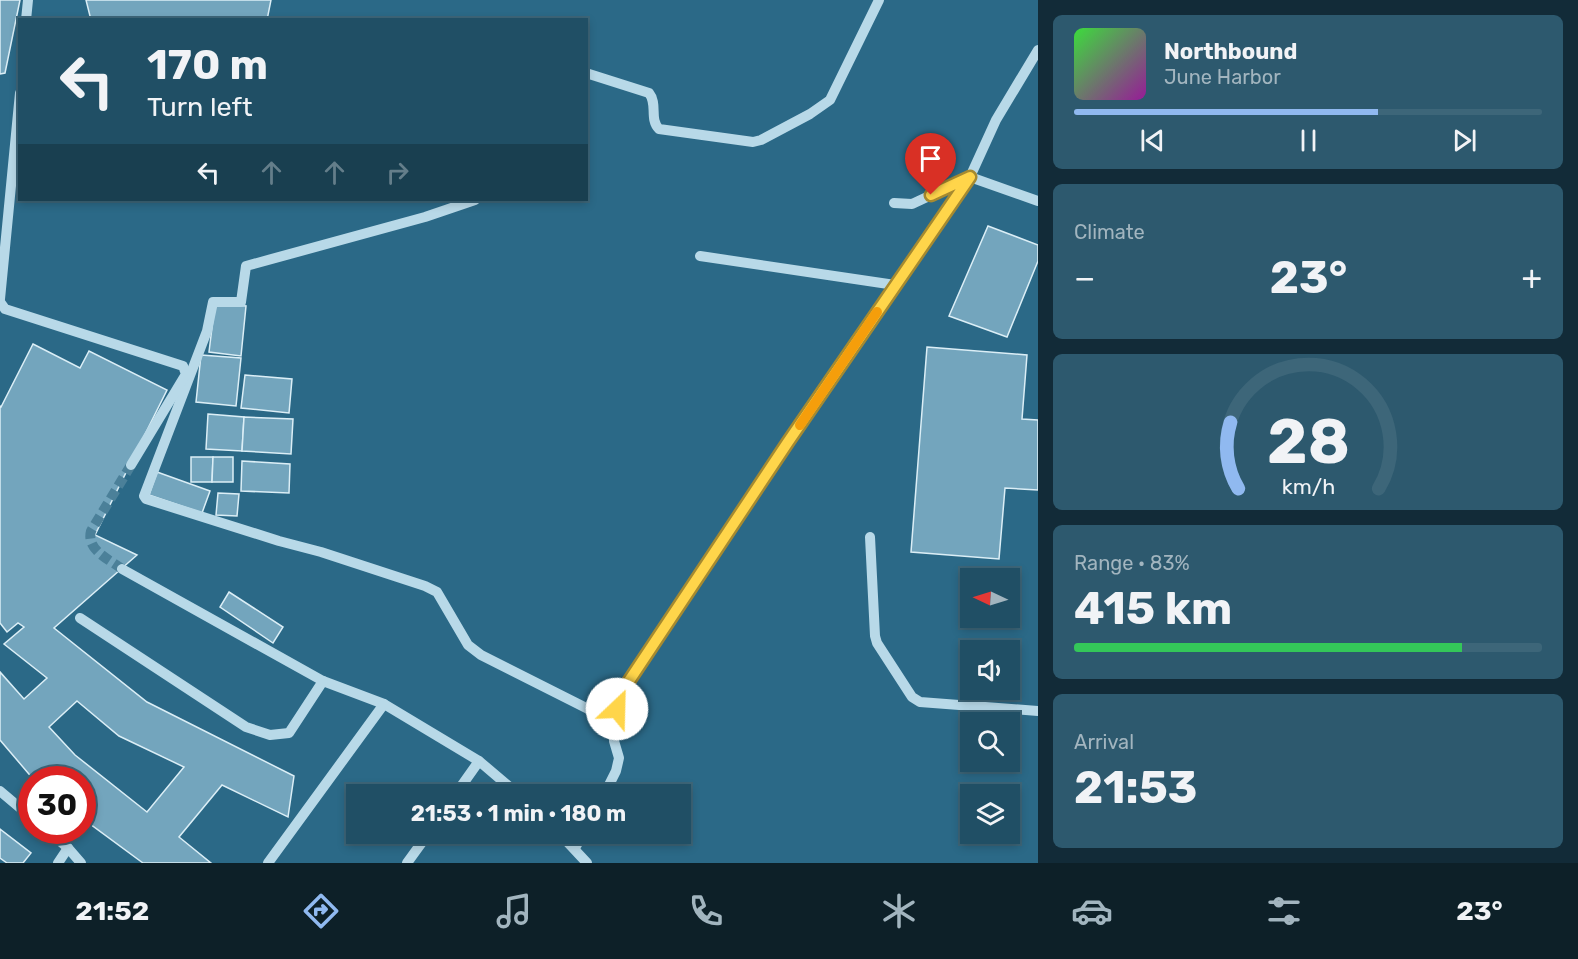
<!DOCTYPE html>
<meta charset="utf-8">
<style>
:root{--surface:#204f65;--page:#2d596e;--text:#f1f3f6;--muted:#a2b5bf;--line:#3d6679;--accent:#90b9f0}
body{margin:0;font-family:Rubik,sans-serif;background:var(--page);color:var(--text);height:100vh;display:flex;flex-direction:column;font-size:22px;white-space:nowrap}
*{box-sizing:border-box;margin:0}
p{font-size:20px;color:var(--muted)}
.icon{flex:none;width:33px;height:33px;fill:none;stroke:currentColor;stroke-width:2;stroke-linecap:round;stroke-linejoin:round}
.map{position:relative;flex:1;overflow:hidden}
.drawer{display:flex;flex-direction:column;gap:15px;padding:15px;background:#122b38;width:540px}
.drawer>*{flex:none}
.banner{position:absolute;left:18px;top:18px;width:570px;height:183px;border-radius:0px;box-shadow:0 3px 9px #0003,0 0 0 2px var(--line);background:#204f65;color:var(--text);overflow:hidden}
.needle{width:39px;rotate:274deg}
.tools{position:absolute;left:960px;top:568px;display:grid;gap:12px}
.tools a{display:grid;place-items:center;width:60px;height:60px;border-radius:0px;background:var(--surface);box-shadow:0 3px 9px #0003,0 0 0 2px var(--line);font-size:30px}
.speed{position:absolute;left:18px;top:766px;display:flex;gap:12px;font-size:30px;font-weight:700;text-align:center}
.speed>*{display:grid;place-content:center;width:78px;height:78px;border-radius:50%;background:var(--surface);box-shadow:0 3px 9px #0003,0 0 0 2px var(--line);line-height:1}
.speed .limit{border:9px solid #d22;background:#fff;color:#111}
.pin{position:absolute;display:grid;place-items:center;width:51px;height:51px;color:#fff;margin:-62px -26px;border-radius:50% 50% 50% 0;rotate:-45deg;box-shadow:0 0 6px #0007}
.pin .icon{rotate:45deg}
.me{position:absolute;width:66px;margin:-33px;rotate:24deg;stroke-linejoin:round;filter:drop-shadow(0 0 4px #0008)}
.turn{display:flex;align-items:center;gap:21px;height:126px;padding:0 30px;font-size:27px}
.turn .icon{width:78px;height:78px;stroke-width:2.5}
.turn b{display:block;font-size:42px;line-height:51px}
.lanes{display:flex;align-items:center;height:57px;padding:0 30px;background:#0003;justify-content:center;gap:30px;direction:ltr}
.lanes .off{opacity:.35}
.big{font-size:45px;font-weight:700;line-height:1.1}
.drawer .widget{flex:1;display:flex;flex-direction:column;justify-content:center;gap:9px;min-width:0;padding:0 21px;border-radius:9px;background:var(--page)}
.drawer .dial{align-items:center;gap:0}
.dial svg{height:156px;overflow:visible;fill:none;stroke:var(--line);stroke-width:7;stroke-linecap:round;text-anchor:middle}
.dial text{fill:var(--text);stroke:none}
.song{display:flex;align-items:center;gap:18px}
.cover{width:72px;height:72px;border-radius:9px;background:linear-gradient(135deg,hsl(120 70% 55%),hsl(300 70% 35%))}
.played{height:6px;border-radius:3px;background:linear-gradient(90deg,var(--accent) 65%,var(--line) 65%)}
.keys{display:flex;justify-content:space-around;direction:ltr}
.heat{display:flex;justify-content:space-between;align-items:center;font-size:33px;direction:ltr}
.charge{height:9px;border-radius:4px;background:linear-gradient(90deg,#34c759 83%,var(--line) 0)}
.trip{position:absolute;left:346px;top:784px;width:345px;height:60px;border-radius:0px;background:var(--surface);box-shadow:0 3px 9px #0003,0 0 0 2px var(--line);font-weight:700;line-height:60px;text-align:center}
.dock{display:flex;height:96px;justify-content:space-around;align-items:center;background:#0d2028;color:var(--muted)}
.dock .icon{width:42px;height:42px}
.dock .active{color:var(--accent)}
.dock b{font-size:27px;color:var(--text)}
main{display:flex;flex:1;min-height:0}
.map>svg:first-child{display:block}
</style>
<main>
<div class="map">
<svg width="1038" height="863" viewBox="0 0 1038 863">
<rect width="100%" height="100%" fill="#2b6987"/>
<g fill="#73a5bd" stroke="#dbeef6" stroke-width="1.5" fill-rule="evenodd">
<polygon points="0,0 20,0 5,73 0,74"/>
<polygon points="86,0 271,0 267,20 91,20"/>
<polygon points="988,226 1038,245 1038,261 1007,337 949,316"/>
<polygon points="215,303 246,306 241,356 209,352"/>
<path d="M33 344 80 368 89 351 167 390 95 535 137 555 54 628 147 702 294 776 288 817 222 785 179 837 211 863H143L82 818V780H34L0 740V672L24 699 47 678 4 644 24 627 18 623 7 632 0 623V406L1 407ZM77 701 119 736 184 767 147 812 75 755 49 727Z"/>
<polygon points="927,347 1027,355 1022,419 1038,420 1038,490 1005,488 999,559 911,552"/>
<polygon points="201,355 241,358 236,406 196,402"/>
<polygon points="245,375 292,379 289,413 241,408"/>
<polygon points="208,414 244,417 242,451 206,449"/>
<polygon points="244,417 293,419 291,454 242,451"/>
<polygon points="191,457 213,457 212,482 191,482"/>
<polygon points="213,457 233,457 233,482 212,482"/>
<polygon points="242,461 290,464 289,493 241,491"/>
<polygon points="157,472 210,491 202,513 149,495"/>
<polygon points="218,493 239,494 237,516 216,515"/>
<polygon points="229,592 283,627 273,643 220,607"/>
<polygon points="0,829 31,853 23,863 7,863 0,858"/>
</g>
<g fill="none" stroke-linecap="round" stroke-linejoin="round">
<path stroke="#4b8099" stroke-width="10" stroke-dasharray="10 5" stroke-linecap="butt" d="M122 569C109 559 86 550 91 531L131 465"/>
<g stroke="#b8d9e8" stroke-width="10">
<polyline points="26,20 28,0"/>
<path d="M586 73 649 93C658 104 649 119 659 129L753 142 761 140 810 114 830 100 879 0"/>
<polyline points="475,200 425,217 246,266 241,302 213,302 207,331 144,496 146,499 279,541 321,552 425,586 437,592 468,645 481,655 614,722"/>
<polyline points="894,203 912,204 970,177 1038,201"/>
<polyline points="700,256 895,285"/>
<polyline points="0,299 20,93"/>
<polyline points="0,302 5,309 183,366 186,374 131,465"/>
<polyline points="870,537 875,636 877,643 912,697 920,702 1038,711"/>
<polyline points="122,569 323,681 384,704 479,761 519,795"/>
<polyline points="80,618 246,727 270,735 289,733 323,681"/>
<polyline points="0,791 32,818"/>
<polyline points="455,795 479,761"/>
<polyline points="604,795 616,771 619,758 614,741 614,722 619,696 762,482 970,177 996,120 1038,50"/>
<polyline points="48,831 68,848 81,863"/>
<polyline points="560,834 587,863"/>
<polyline points="575,848 583,834"/>
<polyline points="58,863 68,848"/>
<polyline points="268,863 384,704"/>
<polyline points="407,863 428,834"/>
</g>
</g>
<g fill="none" stroke-linecap="round" stroke-linejoin="round">
<g stroke="#a68a30" stroke-width="15">
<polyline id="route" points="617,709 619,696 788,442 970,177 931,195"/>
</g>
<use href="#route" stroke="#ffd54a" stroke-width="10"/>
<polyline stroke="#f59e0b" stroke-width="10" points="800,425 877,312"/>
</g>
</svg>
<div class="tools">
<a><svg class="needle" viewBox="-14 -14 28 28"><path d="M0-13l5 13h-10z" fill="#e53935"/><path d="M0 13l5-13h-10z" fill="#a2b5bf"/></svg></a>
<a><svg class="icon" aria-label="sound" viewBox="0 0 24 24"><path d="M4 9h4l5-4v14l-5-4H4zM17 9q2 3 0 6"/></svg></a>
<a><svg class="icon" aria-label="search" viewBox="0 0 24 24"><circle cx="10" cy="10" r="6"/><path d="M15 15l6 6"/></svg></a>
<a><svg class="icon" aria-label="layers" viewBox="0 0 24 24"><path d="M12 4l9 5-9 5-9-5zM3 14l9 5 9-5"/></svg></a>
</div>
<div class="speed"><div class="limit">30</div></div>
<div class="pin" style="left:931px;top:195px;background:#d93025"><svg class="icon" aria-label="arrive" viewBox="0 0 24 24"><path d="M6 21V4h12l-3 4 3 4H6"/></svg></div>
<svg class="me" style="left:617px;top:709px" viewBox="-20 -20 40 40"><circle r="19" fill="#fff"/><path d="M0-13L10 11 0 6-10 11z" fill="#ffd54a"/></svg>
<div class="trip">21:53 · 1 min · 180 m</div>
<div class="banner">
<div class="turn"><svg class="icon" aria-label="left" viewBox="0 0 24 24"><path d="M17 20v-9H6M10 6l-5 5 5 5"/></svg><div><b>170 m</b>Turn left</div></div>
<div class="lanes"><svg class="icon" aria-label="left" viewBox="0 0 24 24"><path d="M17 20v-9H6M10 6l-5 5 5 5"/></svg><svg class="icon off" aria-label="ahead" viewBox="0 0 24 24"><path d="M12 20V5M6 11l6-6 6 6"/></svg><svg class="icon off" aria-label="ahead" viewBox="0 0 24 24"><path d="M12 20V5M6 11l6-6 6 6"/></svg><svg class="icon off" aria-label="right" viewBox="0 0 24 24"><path d="M7 20v-9h11M14 6l5 5-5 5"/></svg></div>
</div>
</div>
<section class="drawer">
<div class="widget">
<div class="song"><i class="cover"></i><div><b>Northbound</b><p>June Harbor</p></div></div>
<div class="played"></div>
<div class="keys"><svg class="icon" aria-label="previous" viewBox="0 0 24 24"><path d="M18 5L8 12l10 7zM5 5v14"/></svg><svg class="icon" aria-label="pause" viewBox="0 0 24 24"><path d="M8 5v14M16 5v14"/></svg><svg class="icon" aria-label="next" viewBox="0 0 24 24"><path d="M6 5l10 7-10 7zM19 5v14"/></svg></div>
</div>
<div class="widget"><p>Climate</p>
<div class="heat"><a>−</a><b class="big">23°</b><a>+</a></div>
</div>
<div class="widget dial"><svg viewBox="0 0 100 80">
<path d="M14 69A42 42 0 1 1 86 69"/>
<path d="M14 69A42 42 0 0 1 10 35" stroke="#90b9f0"/>
<text x="50" y="56" font-size="32" font-weight="700">28</text>
<text x="50" y="72" font-size="11">km/h</text>
</svg></div>
<div class="widget"><p>Range · 83%</p><b class="big">415 km</b><div class="charge"></div></div>
<div class="widget"><p>Arrival</p><b class="big">21:53</b></div>
</section>
</main>
<nav class="dock">
<b>21:52</b>
<svg class="icon active" aria-label="directions" viewBox="0 0 24 24"><path d="M12 3l9 9-9 9-9-9zM9 14v-3h6M13 9l2 2-2 2"/></svg>
<svg class="icon" aria-label="music" viewBox="0 0 24 24"><path d="M9 18V5l10-2v13"/><circle cx="6" cy="18" r="3"/><circle cx="16" cy="16" r="3"/></svg>
<svg class="icon" aria-label="phone" viewBox="0 0 24 24"><path d="M5 4h4l2 5-3 2q2 4 5 5l2-3 5 2v4C11 20 4 13 5 4z"/></svg>
<svg class="icon" aria-label="climate" viewBox="0 0 24 24"><path d="M12 3v18M4 7l16 10M4 17L20 7"/></svg>
<svg class="icon" aria-label="car" viewBox="0 0 24 24"><path d="M5 17H2v-5l4-1 3-4h7l3 4 3 1v5h-3M9 17h6M6 11h13"/><circle cx="7" cy="17" r="2"/><circle cx="17" cy="17" r="2"/></svg>
<svg class="icon" aria-label="filters" viewBox="0 0 24 24"><path d="M4 7h16M4 17h16"/><circle cx="9" cy="7" r="2"/><circle cx="15" cy="17" r="2"/></svg>
<b>23°</b>
</nav>
